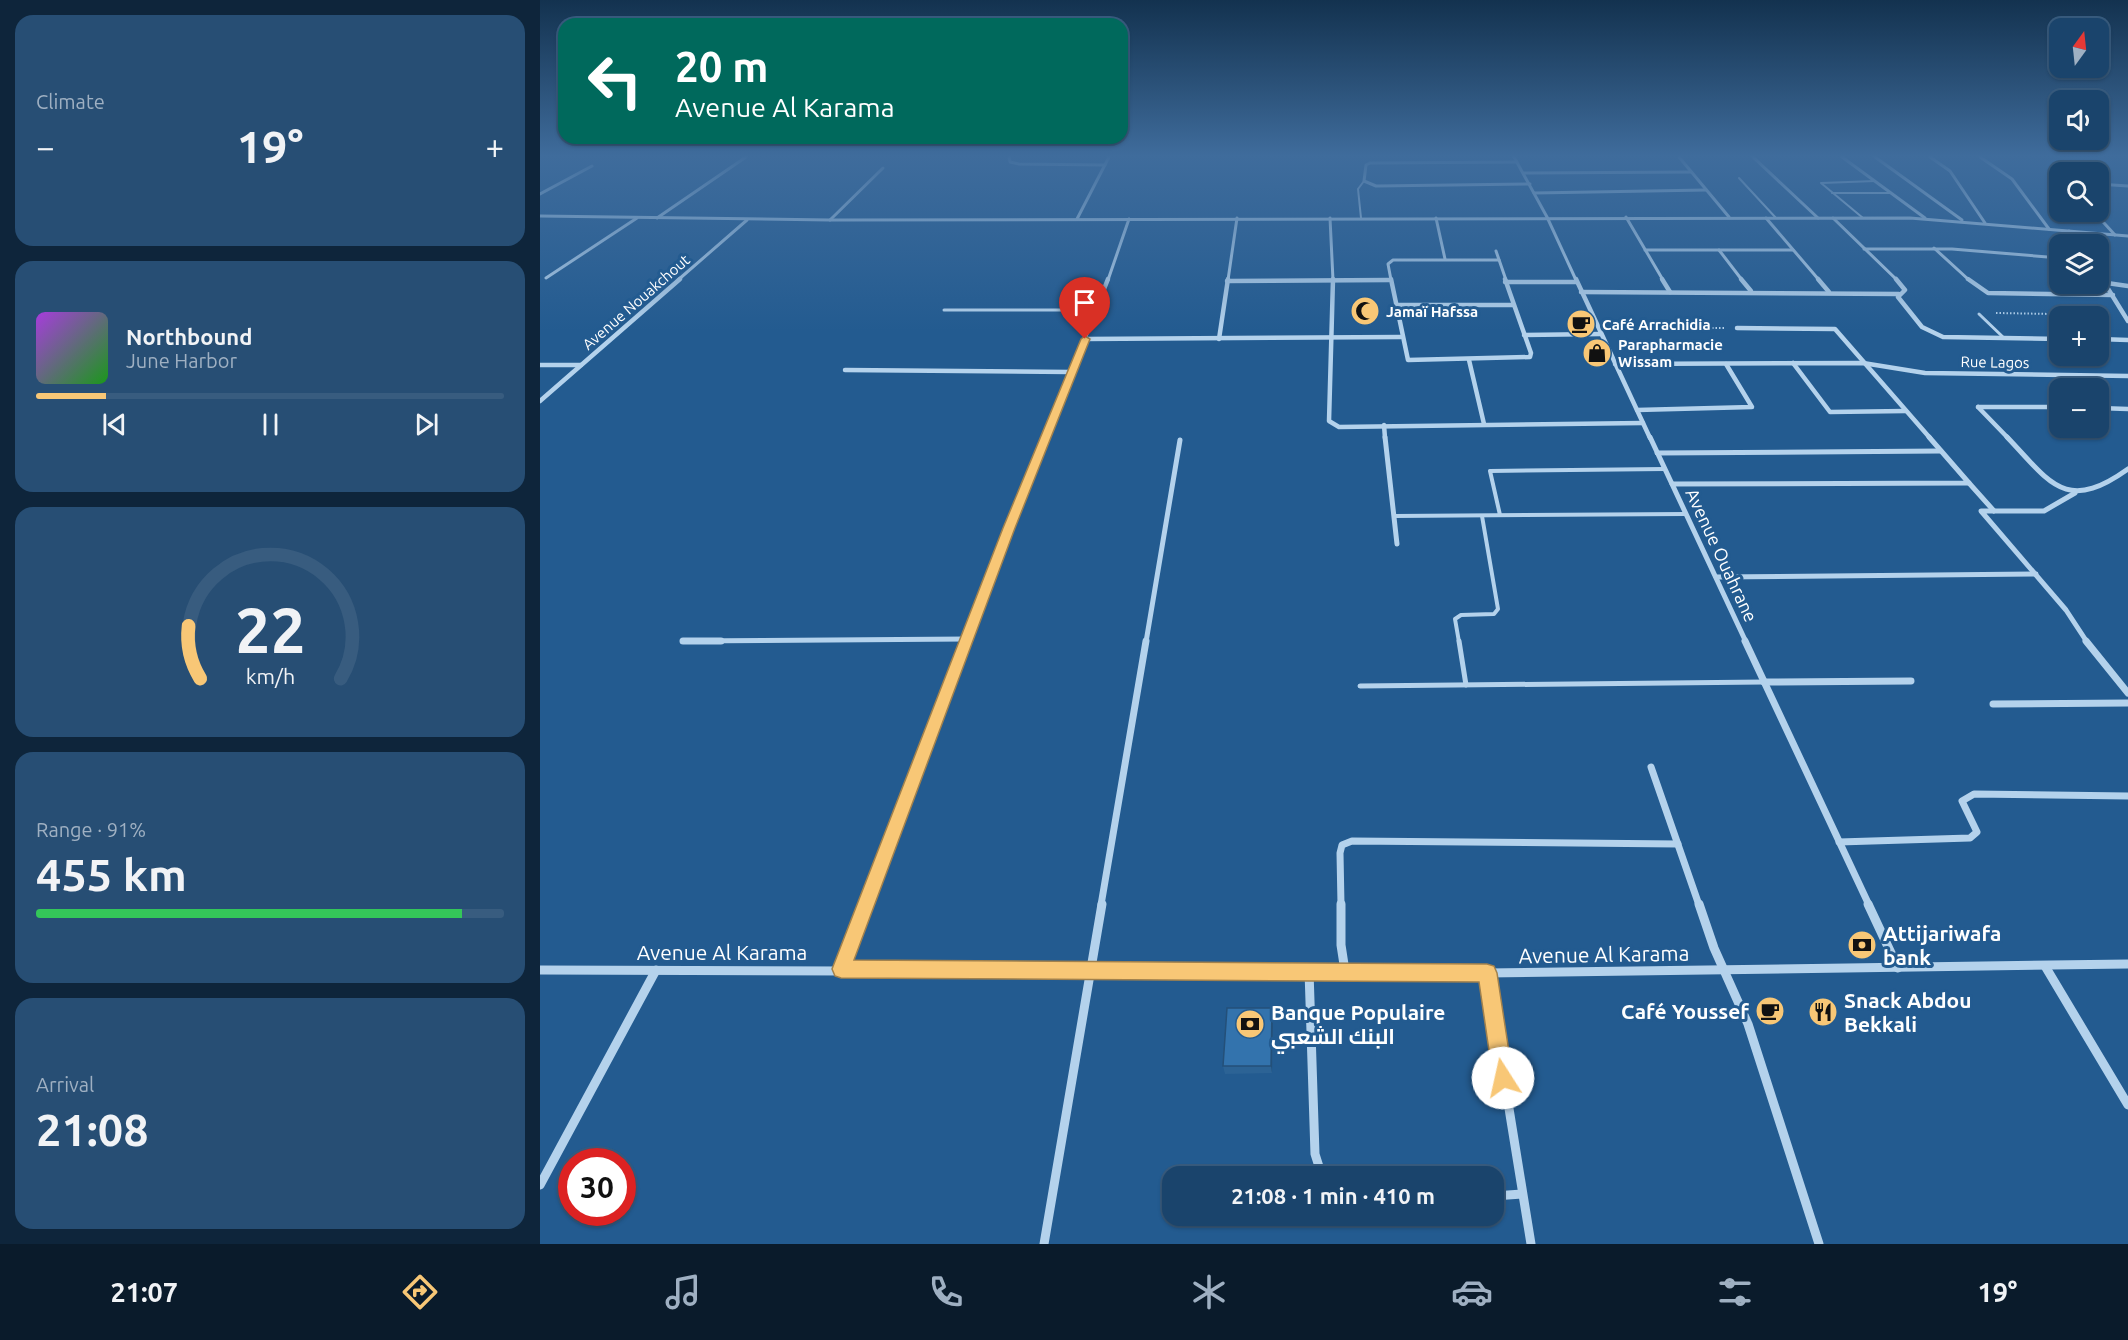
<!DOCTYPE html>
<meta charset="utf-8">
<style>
:root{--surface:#1a446c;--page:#274e74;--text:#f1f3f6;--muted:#9fb0c2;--line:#385c7f;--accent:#f8c776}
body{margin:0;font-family:Ubuntu,Cairo,sans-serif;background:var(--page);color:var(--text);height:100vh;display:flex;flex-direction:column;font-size:22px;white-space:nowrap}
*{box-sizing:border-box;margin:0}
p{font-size:20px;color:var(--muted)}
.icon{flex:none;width:33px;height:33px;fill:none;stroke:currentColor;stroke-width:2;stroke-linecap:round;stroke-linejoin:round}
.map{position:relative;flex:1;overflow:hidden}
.side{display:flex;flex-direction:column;gap:15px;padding:15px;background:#0e253b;width:540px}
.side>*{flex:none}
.hud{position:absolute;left:18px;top:18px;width:570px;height:126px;border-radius:18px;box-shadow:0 2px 4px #0004,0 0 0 2px var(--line);background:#00695c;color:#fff;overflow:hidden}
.needle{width:39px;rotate:15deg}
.controls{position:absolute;left:1509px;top:18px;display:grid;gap:12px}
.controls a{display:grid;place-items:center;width:60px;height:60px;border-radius:12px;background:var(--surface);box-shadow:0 2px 4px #0004,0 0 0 2px var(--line);font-size:30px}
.speed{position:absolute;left:18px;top:1148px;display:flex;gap:12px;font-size:30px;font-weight:700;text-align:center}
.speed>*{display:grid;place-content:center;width:78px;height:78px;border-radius:50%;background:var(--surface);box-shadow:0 2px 4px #0004,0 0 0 2px var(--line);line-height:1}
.speed .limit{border:9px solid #d22;background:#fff;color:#111}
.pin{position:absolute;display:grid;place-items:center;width:51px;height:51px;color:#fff;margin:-62px -26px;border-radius:50% 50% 50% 0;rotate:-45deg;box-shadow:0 0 6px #0007}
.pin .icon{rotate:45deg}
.me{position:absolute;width:66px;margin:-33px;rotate:350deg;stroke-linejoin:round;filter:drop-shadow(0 0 4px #0008)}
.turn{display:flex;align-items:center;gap:21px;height:126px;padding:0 18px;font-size:27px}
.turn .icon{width:78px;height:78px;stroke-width:2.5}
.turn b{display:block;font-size:42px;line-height:51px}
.big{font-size:45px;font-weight:600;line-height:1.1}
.side .card{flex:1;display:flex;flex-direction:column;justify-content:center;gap:9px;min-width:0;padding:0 21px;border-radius:18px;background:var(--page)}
.side .dial{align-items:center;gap:0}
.dial svg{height:156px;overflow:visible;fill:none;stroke:var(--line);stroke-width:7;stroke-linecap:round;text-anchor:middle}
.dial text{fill:var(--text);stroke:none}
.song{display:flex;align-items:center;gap:18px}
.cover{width:72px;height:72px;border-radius:9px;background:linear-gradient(135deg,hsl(280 70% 55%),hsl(120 70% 35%))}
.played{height:6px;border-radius:3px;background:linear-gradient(90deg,var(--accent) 15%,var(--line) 15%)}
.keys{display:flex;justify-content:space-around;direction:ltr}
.heat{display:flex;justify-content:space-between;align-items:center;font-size:33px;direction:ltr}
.charge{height:9px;border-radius:4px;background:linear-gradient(90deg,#34c759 91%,var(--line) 0)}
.trip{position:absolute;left:622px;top:1166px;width:342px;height:60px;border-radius:18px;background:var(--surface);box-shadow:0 2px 4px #0004,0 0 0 2px var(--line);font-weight:600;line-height:60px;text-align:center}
.tab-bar{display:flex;height:96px;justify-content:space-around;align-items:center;background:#0a1b2b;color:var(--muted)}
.tab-bar .icon{width:42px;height:42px}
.tab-bar .on{color:var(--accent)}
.tab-bar b{font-size:27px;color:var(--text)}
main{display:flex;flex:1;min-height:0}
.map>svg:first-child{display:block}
</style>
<main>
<section class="side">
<div class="card"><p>Climate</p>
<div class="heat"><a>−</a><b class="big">19°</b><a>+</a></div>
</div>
<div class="card">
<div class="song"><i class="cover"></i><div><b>Northbound</b><p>June Harbor</p></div></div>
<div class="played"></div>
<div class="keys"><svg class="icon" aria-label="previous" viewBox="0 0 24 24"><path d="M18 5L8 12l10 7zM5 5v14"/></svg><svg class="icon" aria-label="pause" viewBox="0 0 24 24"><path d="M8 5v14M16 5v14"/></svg><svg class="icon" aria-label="next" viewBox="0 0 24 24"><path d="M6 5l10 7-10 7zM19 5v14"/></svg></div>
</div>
<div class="card dial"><svg viewBox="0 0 100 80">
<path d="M14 69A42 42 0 1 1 86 69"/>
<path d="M14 69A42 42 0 0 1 8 42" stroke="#f8c776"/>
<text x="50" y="56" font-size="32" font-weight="700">22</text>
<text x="50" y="72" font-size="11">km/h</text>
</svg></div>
<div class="card"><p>Range · 91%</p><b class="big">455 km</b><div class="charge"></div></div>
<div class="card"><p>Arrival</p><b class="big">21:08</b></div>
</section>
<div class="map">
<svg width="1588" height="1244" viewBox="0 0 1588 1244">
<rect width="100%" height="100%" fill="#235b90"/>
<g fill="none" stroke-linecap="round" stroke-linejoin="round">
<g stroke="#b4d2ec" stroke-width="2" stroke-dasharray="1.5 2" stroke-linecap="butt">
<polyline points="1456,313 1569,315"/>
<polyline points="1074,328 1184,328"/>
</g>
<g stroke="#b4d2ec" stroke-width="2">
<polyline points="1199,178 1236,218"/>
<polyline points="1292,193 1351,193"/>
<polyline points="821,218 818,189 824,181"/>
<polyline points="1323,218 1281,183 1335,181"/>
</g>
<g stroke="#b4d2ec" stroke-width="3">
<polyline points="404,310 557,310"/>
<polyline points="1439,314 1464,338"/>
</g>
<g stroke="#b4d2ec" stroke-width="4">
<polyline points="960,515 950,471 1125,469"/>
<polyline points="854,516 1146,514"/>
<polyline points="919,642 915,619 921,615 954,614 958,609 942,516"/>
</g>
<g stroke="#b4d2ec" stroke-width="5">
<polyline points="919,641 926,685"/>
<polyline points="820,686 1224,682"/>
</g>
<g stroke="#b4d2ec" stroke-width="3">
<polyline points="469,157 470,162 479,164 565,165"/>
<polyline points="974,157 1007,217 1036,280"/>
<polyline points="1139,157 1189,217"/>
<polyline points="1213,157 1278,218"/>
<polyline points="1302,157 1385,218"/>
<polyline points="1335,157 1422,220"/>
<polyline points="1390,157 1410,171 1445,223"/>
<polyline points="1440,157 1472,179 1509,229"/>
<polyline points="977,162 830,163 826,165 824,181 836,186 990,184"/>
<polyline points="984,173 1151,172"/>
<polyline points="1558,184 1588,186"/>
<polyline points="994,193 1166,190"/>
<polyline points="0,194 52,166"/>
<polyline points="1554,212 1575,235"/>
<polyline points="0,216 290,220 1370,218 1588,236"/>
<polyline points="1086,217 1123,280"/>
<polyline points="117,218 206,157"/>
<polyline points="790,218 793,280"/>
<polyline points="896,218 905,259"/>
<polyline points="1226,218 1279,280"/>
<polyline points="1293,218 1357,280"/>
<polyline points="537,219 569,157"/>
<polyline points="290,220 343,168"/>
<polyline points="1529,231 1539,244"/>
<polyline points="1394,248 1429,280"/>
<polyline points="1324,249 1412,249 1520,258"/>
<polyline points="1105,250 1253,250"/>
<polyline points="1179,250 1202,280"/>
<polyline points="956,251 966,280"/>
<polyline points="1558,272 1563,280"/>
<polyline points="6,278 97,218"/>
<polyline points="138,280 207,220"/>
<polyline points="568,280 589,219"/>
<polyline points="688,280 697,218"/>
<polyline points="833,280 849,280"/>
<polyline points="851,280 848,264 853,260 959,260"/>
</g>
<g stroke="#b4d2ec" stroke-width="4.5">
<polyline points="793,279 789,421 799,427 1103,423"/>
<polyline points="851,279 868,360 990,357 991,353 965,279"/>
<polyline points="1036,279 1110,438"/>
<polyline points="1122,279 1130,292"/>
<polyline points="1201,279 1211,291"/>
<polyline points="1278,279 1289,292"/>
<polyline points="1356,279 1365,290 1358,297 1382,327 1403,337 1520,339"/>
<polyline points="1428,279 1448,293 1573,295"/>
<polyline points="1562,279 1588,321"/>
<polyline points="687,281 849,280"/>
<polyline points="965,282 1036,282"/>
<polyline points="1567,283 1588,286"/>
<polyline points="1041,292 1359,294"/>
<polyline points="856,305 973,305"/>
<polyline points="1197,328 1295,329 1390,438"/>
<polyline points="984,335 1061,334"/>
<polyline points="545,339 861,337"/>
<polyline points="679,339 688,279"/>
<polyline points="1558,339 1588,340"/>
<polyline points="929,360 944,424"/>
<polyline points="1253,363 1290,412 1366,411"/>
<polyline points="1075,364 1323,363 1385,373 1588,376"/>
<polyline points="0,365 41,365"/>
<polyline points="305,370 530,372"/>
<polyline points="0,401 140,279"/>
<polyline points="1438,407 1468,438"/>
<polyline points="1438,407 1520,407"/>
<polyline points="1558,408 1588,409"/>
<polyline points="1097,410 1212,407 1186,364"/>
<polyline points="844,425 845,438"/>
<polyline points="505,438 568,279"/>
</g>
<g stroke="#b4d2ec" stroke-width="5">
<polyline points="845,437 857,544"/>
<polyline points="1110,437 1206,642"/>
<path d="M1467 437C1510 482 1525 514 1588 469"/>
<polyline points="1117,453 1401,451"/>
<polyline points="1429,483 1454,511"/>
<polyline points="1132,484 1429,483 1389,437"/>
<polyline points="1535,493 1504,511 1441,511 1526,610 1547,642"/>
<polyline points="1176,577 1496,574"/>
<polyline points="143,641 427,639"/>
<polyline points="425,642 506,437"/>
<polyline points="606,642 640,440"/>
</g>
<g stroke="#b4d2ec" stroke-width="7">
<polyline points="143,641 181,641"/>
<polyline points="1205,641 1329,905"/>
<polyline points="1546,641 1588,693"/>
<polyline points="1224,682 1371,681"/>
<polyline points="1453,704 1588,703"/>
<polyline points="1111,767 1159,905"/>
<polyline points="1299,842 1430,838 1437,832 1422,801 1434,794 1588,796"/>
<polyline points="325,905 426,641"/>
<polyline points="561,905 606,641"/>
<polyline points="801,905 800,853 802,845 812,841 1138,844"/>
</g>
<g stroke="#b4d2ec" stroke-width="9">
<polyline points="801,904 801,945 805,971"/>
<polyline points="1159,904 1174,948 1208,1024 1279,1244"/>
<polyline points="1328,904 1358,968"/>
<polyline points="1505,966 1588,1105"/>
<polyline points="301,969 326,904"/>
<polyline points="0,970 947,973 1588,964"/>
<polyline points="769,971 775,1154 782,1176"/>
<polyline points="947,973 991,1244"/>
<polyline points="0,1185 116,970"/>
<polyline points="954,1196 982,1194"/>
<polyline points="504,1244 562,904"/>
</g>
</g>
<polygon fill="#2c6395" points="733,1016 732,1073 685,1074 683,1066"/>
<polygon fill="#245079" points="732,1008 733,1016 732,1073 731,1066"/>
<polygon fill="#3373ad" stroke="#245079" stroke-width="1.5" points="687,1008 732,1008 731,1066 683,1066"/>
<linearGradient id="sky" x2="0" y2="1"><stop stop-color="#13324f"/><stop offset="0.47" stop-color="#3f6c9c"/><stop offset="1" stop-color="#3f6c9c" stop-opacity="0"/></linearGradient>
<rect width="1588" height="331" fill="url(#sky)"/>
<polygon fill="#f8c776" stroke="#a1814d" stroke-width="1.5" points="545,336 550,339 475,528 314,960 947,964 954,966 957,973 973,1078 970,1085 963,1088 956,1085 953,1078 939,982 301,978 295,976 292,969 463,528 541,339"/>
<defs>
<g id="mosque-disc" transform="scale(1.5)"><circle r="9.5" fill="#f8c776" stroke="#235b90"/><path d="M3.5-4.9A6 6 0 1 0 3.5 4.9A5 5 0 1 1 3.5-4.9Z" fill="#111"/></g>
<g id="cafe-disc" transform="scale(1.5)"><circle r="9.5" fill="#f8c776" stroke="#235b90"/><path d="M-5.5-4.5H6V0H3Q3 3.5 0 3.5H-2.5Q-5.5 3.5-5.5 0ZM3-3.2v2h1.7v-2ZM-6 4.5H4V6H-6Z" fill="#111"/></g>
<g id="shop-disc" transform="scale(1.5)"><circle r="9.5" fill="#f8c776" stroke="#235b90"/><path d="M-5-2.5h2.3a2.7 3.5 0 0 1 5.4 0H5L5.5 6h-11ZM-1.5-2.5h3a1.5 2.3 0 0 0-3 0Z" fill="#111"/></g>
<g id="bank-disc" transform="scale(1.5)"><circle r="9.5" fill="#f8c776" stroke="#235b90"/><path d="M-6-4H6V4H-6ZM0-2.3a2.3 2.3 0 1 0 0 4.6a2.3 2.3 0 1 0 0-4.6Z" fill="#111"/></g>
<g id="restaurant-disc" transform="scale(1.5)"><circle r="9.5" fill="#f8c776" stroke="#235b90"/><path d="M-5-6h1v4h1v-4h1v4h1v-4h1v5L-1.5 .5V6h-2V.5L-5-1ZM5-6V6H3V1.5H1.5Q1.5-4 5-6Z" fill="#111"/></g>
</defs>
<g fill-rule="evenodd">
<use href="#mosque-disc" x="825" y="311"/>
<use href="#cafe-disc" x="1041" y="324"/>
<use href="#shop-disc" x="1057" y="353"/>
<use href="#bank-disc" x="1322" y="945"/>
<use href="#cafe-disc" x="1230" y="1011"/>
<use href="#restaurant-disc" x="1283" y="1012"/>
<use href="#bank-disc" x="710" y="1024"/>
</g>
<g text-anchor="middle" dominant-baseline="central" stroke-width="6" stroke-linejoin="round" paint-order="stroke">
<g font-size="15" fill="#fff" stroke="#235b90">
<text transform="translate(96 302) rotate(-41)">Avenue Nouakchout</text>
<text transform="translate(1455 362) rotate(1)">Rue Lagos</text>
</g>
<g font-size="15" font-weight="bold" fill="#fff" stroke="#235b90" text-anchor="start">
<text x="846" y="311">Jamaï Hafssa</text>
<text x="1062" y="324">Café Arrachidia</text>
<text x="1078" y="344">Parapharmacie<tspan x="1078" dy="17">Wissam</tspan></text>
</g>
<g font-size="18" fill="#fff" stroke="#235b90">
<text transform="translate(1182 555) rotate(65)">Avenue Ouahrane</text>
</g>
<g font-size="21" font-weight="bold" fill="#fff" stroke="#235b90" text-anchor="start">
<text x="1343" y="933">Attijariwafa<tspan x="1343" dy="24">bank</tspan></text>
<text x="1304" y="1000">Snack Abdou<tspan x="1304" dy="24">Bekkali</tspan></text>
<text x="1209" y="1011" text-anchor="end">Café Youssef</text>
<text x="731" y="1012">Banque Populaire<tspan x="731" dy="24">البنك الشعبي</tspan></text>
</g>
<g font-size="21" fill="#fff" stroke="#235b90">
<text x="182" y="952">Avenue Al Karama</text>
<text transform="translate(1064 954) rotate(-1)">Avenue Al Karama</text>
</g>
</g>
</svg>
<div class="controls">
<a><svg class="needle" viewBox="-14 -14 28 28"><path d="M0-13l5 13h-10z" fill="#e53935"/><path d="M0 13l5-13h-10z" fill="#9fb0c2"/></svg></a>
<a><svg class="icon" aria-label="sound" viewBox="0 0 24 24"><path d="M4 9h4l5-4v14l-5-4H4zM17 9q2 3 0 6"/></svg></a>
<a><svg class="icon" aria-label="search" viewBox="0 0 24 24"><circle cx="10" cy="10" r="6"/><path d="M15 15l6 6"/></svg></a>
<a><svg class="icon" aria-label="layers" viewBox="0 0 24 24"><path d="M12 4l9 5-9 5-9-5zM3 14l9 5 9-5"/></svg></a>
<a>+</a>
<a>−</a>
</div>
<div class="speed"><div class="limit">30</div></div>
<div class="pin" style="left:545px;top:339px;background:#d93025"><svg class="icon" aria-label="arrive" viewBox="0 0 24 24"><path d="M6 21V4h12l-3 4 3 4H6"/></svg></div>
<svg class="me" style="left:963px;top:1078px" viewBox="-20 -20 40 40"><circle r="19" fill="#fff"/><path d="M0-13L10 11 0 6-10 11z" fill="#f8c776"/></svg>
<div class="trip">21:08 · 1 min · 410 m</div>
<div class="hud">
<div class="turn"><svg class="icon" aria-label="left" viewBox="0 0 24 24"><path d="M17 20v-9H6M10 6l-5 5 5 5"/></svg><div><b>20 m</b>Avenue Al Karama</div></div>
</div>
</div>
</main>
<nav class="tab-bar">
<b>21:07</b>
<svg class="icon on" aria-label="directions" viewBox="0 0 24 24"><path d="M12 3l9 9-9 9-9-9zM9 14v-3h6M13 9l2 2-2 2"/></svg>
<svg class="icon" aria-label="music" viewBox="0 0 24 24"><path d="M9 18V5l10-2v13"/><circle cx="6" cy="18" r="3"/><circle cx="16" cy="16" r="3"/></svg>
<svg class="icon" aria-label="phone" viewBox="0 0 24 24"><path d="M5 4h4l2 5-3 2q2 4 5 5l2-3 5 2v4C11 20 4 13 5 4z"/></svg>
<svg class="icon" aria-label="climate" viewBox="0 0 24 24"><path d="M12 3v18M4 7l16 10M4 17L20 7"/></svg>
<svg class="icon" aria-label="car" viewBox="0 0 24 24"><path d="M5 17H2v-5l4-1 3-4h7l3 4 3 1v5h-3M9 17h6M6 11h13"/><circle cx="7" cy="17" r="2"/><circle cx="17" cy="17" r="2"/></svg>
<svg class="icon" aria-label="filters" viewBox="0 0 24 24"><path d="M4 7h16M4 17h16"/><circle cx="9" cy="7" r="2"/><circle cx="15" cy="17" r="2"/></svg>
<b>19°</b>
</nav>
